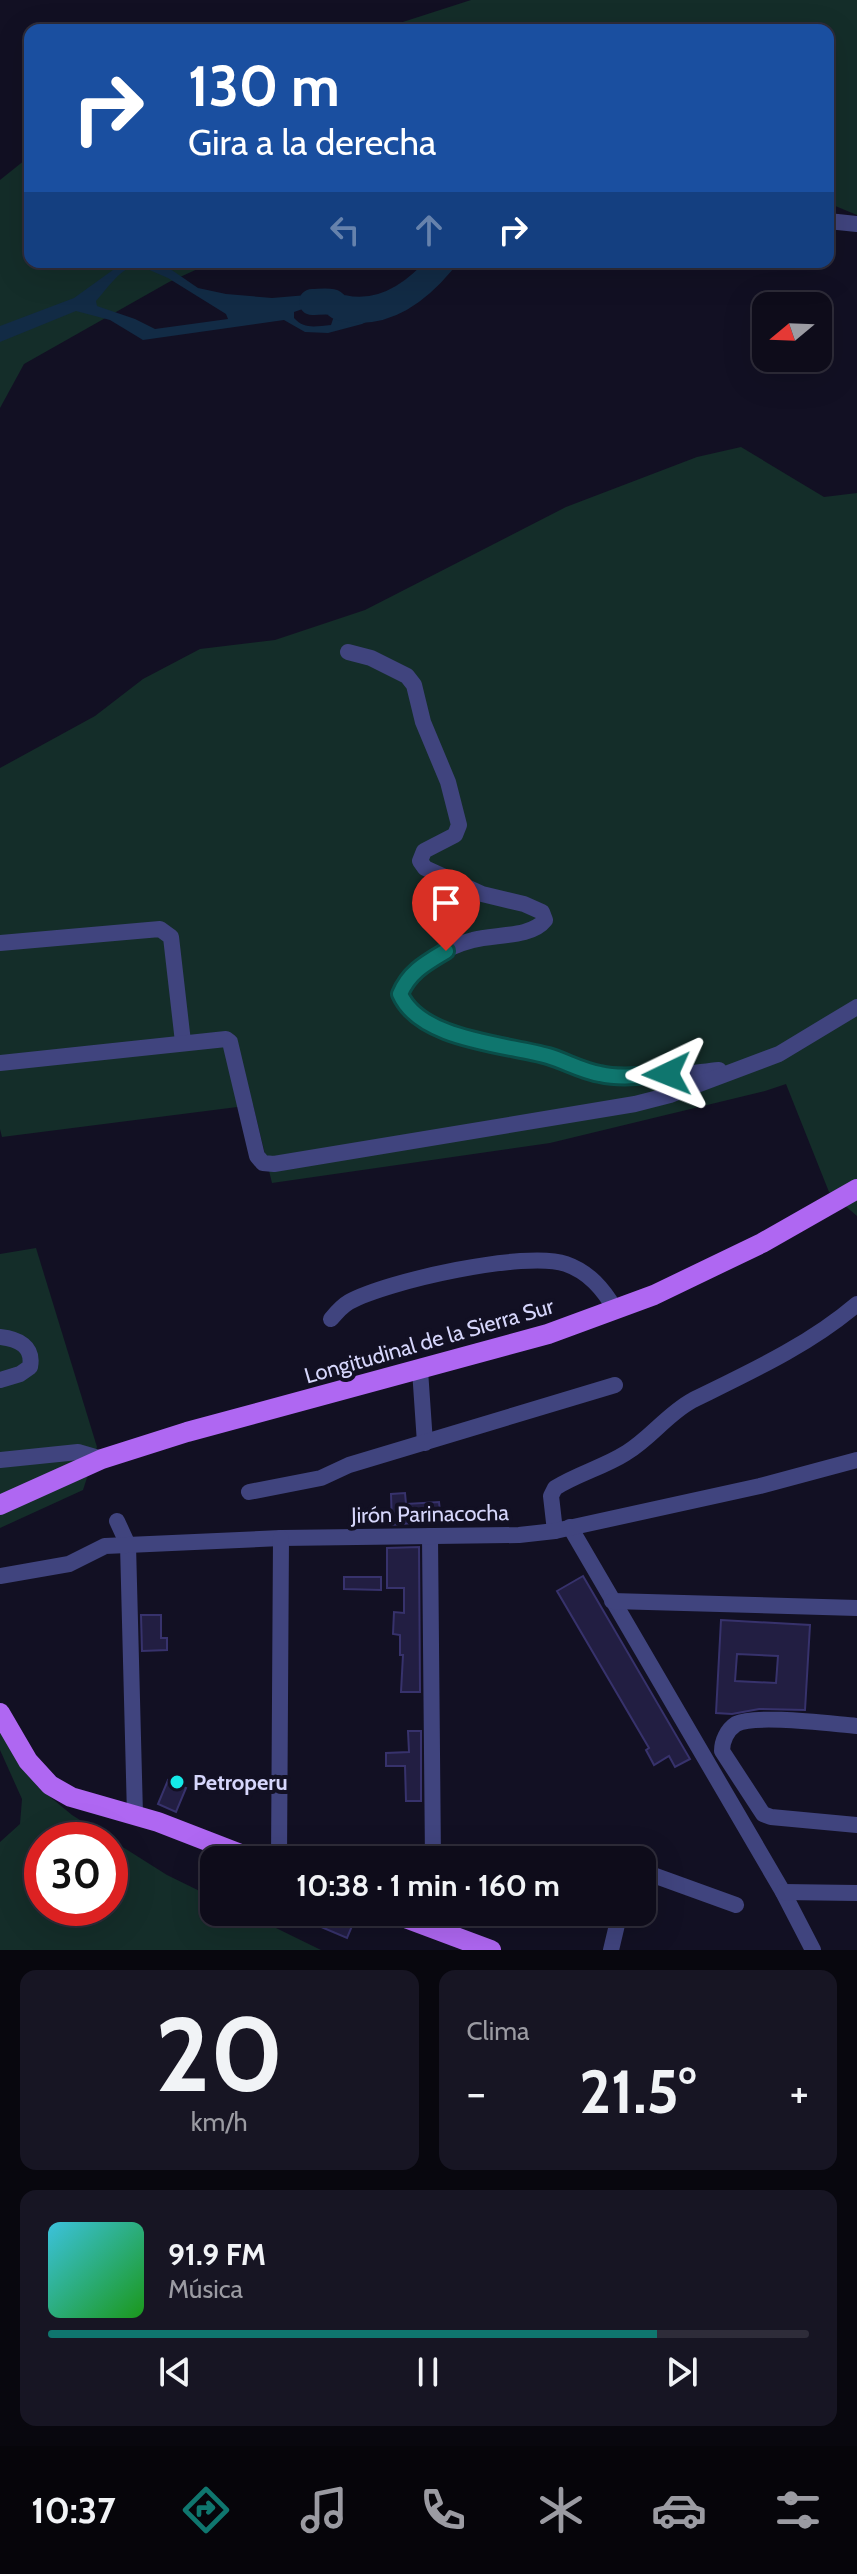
<!DOCTYPE html>
<html lang="es">
<meta charset="utf-8">
<style>
:root{--surface:#0e0c1a;--page:#171523;--text:#f1f3f6;--muted:#9b9ba2;--line:#2e2c39;--accent:#0f766e}
body{margin:0;font-family:Cabin,sans-serif;background:var(--page);color:var(--text);height:100vh;display:flex;flex-direction:column;font-size:30px;white-space:nowrap}
*{box-sizing:border-box;margin:0}
p{font-size:26px;color:var(--muted)}
.icon{flex:none;width:44px;height:44px;fill:none;stroke:currentColor;stroke-width:2;stroke-linecap:round;stroke-linejoin:round}
.map{position:relative;height:1950px;overflow:hidden}
.sheet{display:flex;flex-direction:column;gap:20px;padding:20px;background:#08070e;flex:1}
.sheet>*{flex:none}
.guide{position:absolute;left:24px;top:24px;width:810px;height:244px;border-radius:16px;box-shadow:0 8px 32px #0002,0 0 0 2px var(--line);background:#1a4fa0;color:#fff;overflow:hidden}
.needle{width:52px;rotate:251deg}
.buttons{position:absolute;left:752px;top:292px;display:grid;gap:16px}
.buttons a{display:grid;place-items:center;width:80px;height:80px;border-radius:16px;background:var(--surface);box-shadow:0 8px 32px #0002,0 0 0 2px var(--line);font-size:40px}
.speed{position:absolute;left:24px;top:1822px;display:flex;gap:16px;font-size:40px;font-weight:700;text-align:center}
.speed>*{display:grid;place-content:center;width:104px;height:104px;border-radius:50%;background:var(--surface);box-shadow:0 8px 32px #0002,0 0 0 2px var(--line);line-height:1}
.speed .limit{border:12px solid #d22;background:#fff;color:#111}
.pin{position:absolute;display:grid;place-items:center;width:68px;height:68px;color:#fff;margin:-82px -34px;border-radius:50% 50% 50% 0;rotate:-45deg;box-shadow:0 0 8px #0007}
.pin .icon{rotate:45deg}
.me{position:absolute;width:88px;margin:-44px;rotate:268deg;stroke-linejoin:round;filter:drop-shadow(0 0 6px #0008)}
.turn{display:flex;align-items:center;gap:28px;height:168px;padding:0 32px;font-size:36px}
.turn .icon{width:104px;height:104px;stroke-width:2.5}
.turn b{display:block;font-size:56px;line-height:68px}
.lanes{display:flex;align-items:center;height:76px;padding:0 32px;background:#0003;justify-content:center;gap:40px;direction:ltr}
.lanes .off{opacity:.35}
.big{font-size:60px;font-weight:700;line-height:1.1}
.sheet .tile{flex:1;display:flex;flex-direction:column;justify-content:center;gap:12px;min-width:0;padding:0 28px;border-radius:16px;background:var(--page)}
.sheet .dial{align-items:center;gap:0}
.dial b{font-size:104px;line-height:1}
.song{display:flex;align-items:center;gap:24px}
.cover{width:96px;height:96px;border-radius:12px;background:linear-gradient(135deg,hsl(190 70% 55%),hsl(120 70% 35%))}
.played{height:8px;border-radius:4px;background:linear-gradient(90deg,var(--accent) 80%,var(--line) 80%)}
.keys{display:flex;justify-content:space-around;direction:ltr}
.heat{display:flex;justify-content:space-between;align-items:center;font-size:44px;direction:ltr}
.sheet .tiles{flex:1;display:grid;gap:20px;grid-template-columns:1fr 1fr}
.tile:last-child{grid-column:span 2}
.trip{position:absolute;left:200px;top:1846px;width:456px;height:80px;border-radius:16px;background:var(--surface);box-shadow:0 8px 32px #0002,0 0 0 2px var(--line);font-weight:700;line-height:80px;text-align:center}
.tabs{display:flex;height:128px;justify-content:space-around;align-items:center;background:#06050a;color:var(--muted)}
.tabs .icon{width:56px;height:56px}
.tabs .selected{color:var(--accent)}
.tabs b{font-size:36px;color:var(--text)}
.map>svg:first-child{display:block}
</style>
<div class="map">
<svg width="857" height="1950" viewBox="0 0 857 1950">
<rect width="100%" height="100%" fill="#121023"/>
<g fill="#142d29" fill-rule="evenodd">
<polygon points="471,0 857,0 857,215 828,203 828,30 378,30"/>
<polygon points="30,156 30,262 213,262 169,282 24,364 0,408 0,180"/>
<polygon points="741,447 824,497 857,493 857,1216 829,1192 786,1084 765,1091 550,1143 272,1183 253,1105 2,1137 0,1129 0,768 95,716 143,679 200,649 275,640 365,610 566,507 697,457"/>
<polygon points="36,1248 97,1447 83,1490 0,1528 0,1254"/>
<path d="M0 1722 37 1786 72 1815 167 1875 214 1898V1912H243L321 1950H0V1842L20 1824 22 1799 0 1750ZM42 1840H110V1908H42Z"/>
</g>
<path fill="#122b45" fill-rule="evenodd" d="M124 262H160L198 288 226 294 272 298 331 293 341 296 345 311 350 313 397 293 430 262H451L417 300 408 301 362 324 328 333 305 332 284 320 143 340 110 320 76 311 0 342V326L74 298ZM138 265 168 278 226 314 228 319 155 329 135 319 97 306 96 301C107 289 121 267 138 265ZM317 304 324 305 334 316 331 325C316 326 305 330 294 318V312Z"/>
<g fill="none" stroke-linecap="round" stroke-linejoin="round">
<path stroke="#122b45" stroke-width="26" d="M312 302C318 302 326 301 332 302 336 304 338 308 343 308 384 317 417 292 442 262"/>
</g>
<g fill="#221e42" stroke="#37326c" stroke-width="2" fill-rule="evenodd">
<polygon points="405,1493 406,1504 439,1502 441,1520 392,1525 391,1494"/>
<polygon points="419,1547 420,1692 401,1692 403,1655 400,1655 400,1635 393,1634 394,1612 404,1613 404,1588 387,1588 387,1548"/>
<polygon points="583,1576 690,1759 675,1767 669,1756 654,1765 646,1750 649,1748 557,1591"/>
<polygon points="344,1577 381,1577 381,1590 344,1589"/>
<polygon points="141,1615 161,1615 161,1638 167,1638 167,1650 142,1651"/>
<path d="M721 1620 810 1625 805 1710 759 1709 732 1714 716 1713ZM737 1654 778 1656 776 1683 735 1681Z"/>
<polygon points="408,1731 421,1731 421,1801 406,1801 405,1766 386,1766 386,1753 409,1752"/>
<polygon points="168,1780 186,1788 176,1812 158,1804"/>
<polygon points="286,1912 340,1912 355,1919 347,1938"/>
</g>
<g fill="none" stroke-linecap="round" stroke-linejoin="round">
<g stroke="#40447e" stroke-width="16">
<polyline points="828,221 857,224"/>
<path d="M348 652 371 658 407 676 414 685 423 722 448 782 459 825 455 835 424 851 420 861 425 868 482 894 524 904 542 912 545 920C531 938 494 934 473 940 445 947 412 966 400 994 420 1040 506 1043 549 1056 567 1061 584 1072 602 1075 639 1081 682 1074 719 1070"/>
<polyline points="0,943 160,929 171,937 183,1042"/>
<polyline points="0,1063 226,1039 230,1042 257,1156 263,1163 274,1164 635,1104 670,1095 779,1054 857,1007"/>
<path d="M331 1319C336 1313 342 1306 349 1302 387 1281 526 1250 566 1264 589 1272 603 1289 615 1309"/>
<path d="M0 1337C18 1339 34 1346 30 1367L20 1374 0 1380"/>
<polyline points="420,1370 425,1443"/>
<polyline points="0,1460 78,1452 102,1459"/>
<polyline points="249,1492 321,1478 349,1465 615,1385"/>
<polyline points="117,1521 128,1545 135,1815"/>
<polyline points="570,1527 783,1892 813,1950"/>
<path d="M555 1531 551 1496 555 1488C577 1474 604 1467 626 1453 651 1438 667 1414 693 1400 750 1372 809 1345 857 1304"/>
<polyline points="430,1536 433,1860"/>
<polyline points="0,1576 69,1564 105,1546 281,1538 519,1535 555,1531 760,1486 857,1460"/>
<polyline points="612,1601 857,1608"/>
<path d="M857 1726C831 1724 756 1714 736 1724 727 1730 722 1741 722 1751L763 1814 771 1817 857 1825"/>
<polyline points="279,1860 281,1538"/>
<polyline points="642,1871 736,1905"/>
<polyline points="783,1892 857,1893"/>
<polyline points="433,1912 433,1929"/>
<polyline points="611,1950 620,1912"/>
</g>
<g stroke="#af67f2" stroke-width="20">
<polyline points="0,1505 102,1459 187,1432 548,1334 654,1295 762,1243 857,1189"/>
<polyline points="0,1713 28,1761 50,1785 71,1797 158,1822 256,1860"/>
<polyline points="389,1912 491,1950"/>
</g>
</g>
<g fill="none" stroke-linecap="round" stroke-linejoin="round">
<g stroke="#0a4d48" stroke-width="20">
<path id="route" d="M446 951C426 963 409 972 400 994 420 1040 505 1044 548 1056 565 1061 582 1071 600 1074 621 1079 646 1075 667 1074"/>
</g>
<use href="#route" stroke="#0f766e" stroke-width="14"/>
</g>
<circle fill="#14e9e8" stroke="#121023" stroke-width="3" cx="177" cy="1782" r="8"/>
<g text-anchor="middle" dominant-baseline="central" stroke-width="8" stroke-linejoin="round" paint-order="stroke">
<g font-size="22" fill="#d6d6fb" stroke="#121023">
<text transform="translate(429 1341) rotate(-16)">Longitudinal de la Sierra Sur</text>
<text transform="translate(430 1514) rotate(-1)">Jirón Parinacocha</text>
</g>
<g font-size="22" font-weight="bold" fill="#d6d6fb" stroke="#121023" text-anchor="start">
<text x="193" y="1782">Petroperu</text>
</g>
</g>
</svg>
<div class="buttons">
<a><svg class="needle" viewBox="-14 -14 28 28"><path d="M0-13l5 13h-10z" fill="#e53935"/><path d="M0 13l5-13h-10z" fill="#9b9ba2"/></svg></a>
</div>
<div class="speed"><div class="limit">30</div></div>
<div class="pin" style="left:446px;top:951px;background:#d93025"><svg class="icon" aria-label="arrive" viewBox="0 0 24 24"><path d="M6 21V4h12l-3 4 3 4H6"/></svg></div>
<svg class="me" style="left:667px;top:1074px" viewBox="-20 -20 40 40"><path d="M0-17L14 15 0 8-14 15z" fill="#0f766e" stroke="#fff" stroke-width="4"/></svg>
<div class="trip">10:38 · 1 min · 160 m</div>
<div class="guide">
<div class="turn"><svg class="icon" aria-label="right" viewBox="0 0 24 24"><path d="M7 20v-9h11M14 6l5 5-5 5"/></svg><div><b>130 m</b>Gira a la derecha</div></div>
<div class="lanes"><svg class="icon off" aria-label="left" viewBox="0 0 24 24"><path d="M17 20v-9H6M10 6l-5 5 5 5"/></svg><svg class="icon off" aria-label="ahead" viewBox="0 0 24 24"><path d="M12 20V5M6 11l6-6 6 6"/></svg><svg class="icon" aria-label="right" viewBox="0 0 24 24"><path d="M7 20v-9h11M14 6l5 5-5 5"/></svg></div>
</div>
</div>
<section class="sheet">
<div class="tiles">
<div class="tile dial"><b>20</b><p>km/h</p></div>
<div class="tile"><p>Clima</p>
<div class="heat"><a>−</a><b class="big">21.5°</b><a>+</a></div>
</div>
<div class="tile">
<div class="song"><i class="cover"></i><div><b>91.9 FM</b><p>Música</p></div></div>
<div class="played"></div>
<div class="keys"><svg class="icon" aria-label="previous" viewBox="0 0 24 24"><path d="M18 5L8 12l10 7zM5 5v14"/></svg><svg class="icon" aria-label="pause" viewBox="0 0 24 24"><path d="M8 5v14M16 5v14"/></svg><svg class="icon" aria-label="next" viewBox="0 0 24 24"><path d="M6 5l10 7-10 7zM19 5v14"/></svg></div>
</div>
</div>
</section>
<nav class="tabs">
<b>10:37</b>
<svg class="icon selected" aria-label="directions" viewBox="0 0 24 24"><path d="M12 3l9 9-9 9-9-9zM9 14v-3h6M13 9l2 2-2 2"/></svg>
<svg class="icon" aria-label="music" viewBox="0 0 24 24"><path d="M9 18V5l10-2v13"/><circle cx="6" cy="18" r="3"/><circle cx="16" cy="16" r="3"/></svg>
<svg class="icon" aria-label="phone" viewBox="0 0 24 24"><path d="M5 4h4l2 5-3 2q2 4 5 5l2-3 5 2v4C11 20 4 13 5 4z"/></svg>
<svg class="icon" aria-label="climate" viewBox="0 0 24 24"><path d="M12 3v18M4 7l16 10M4 17L20 7"/></svg>
<svg class="icon" aria-label="car" viewBox="0 0 24 24"><path d="M5 17H2v-5l4-1 3-4h7l3 4 3 1v5h-3M9 17h6M6 11h13"/><circle cx="7" cy="17" r="2"/><circle cx="17" cy="17" r="2"/></svg>
<svg class="icon" aria-label="filters" viewBox="0 0 24 24"><path d="M4 7h16M4 17h16"/><circle cx="9" cy="7" r="2"/><circle cx="15" cy="17" r="2"/></svg>
</nav>
